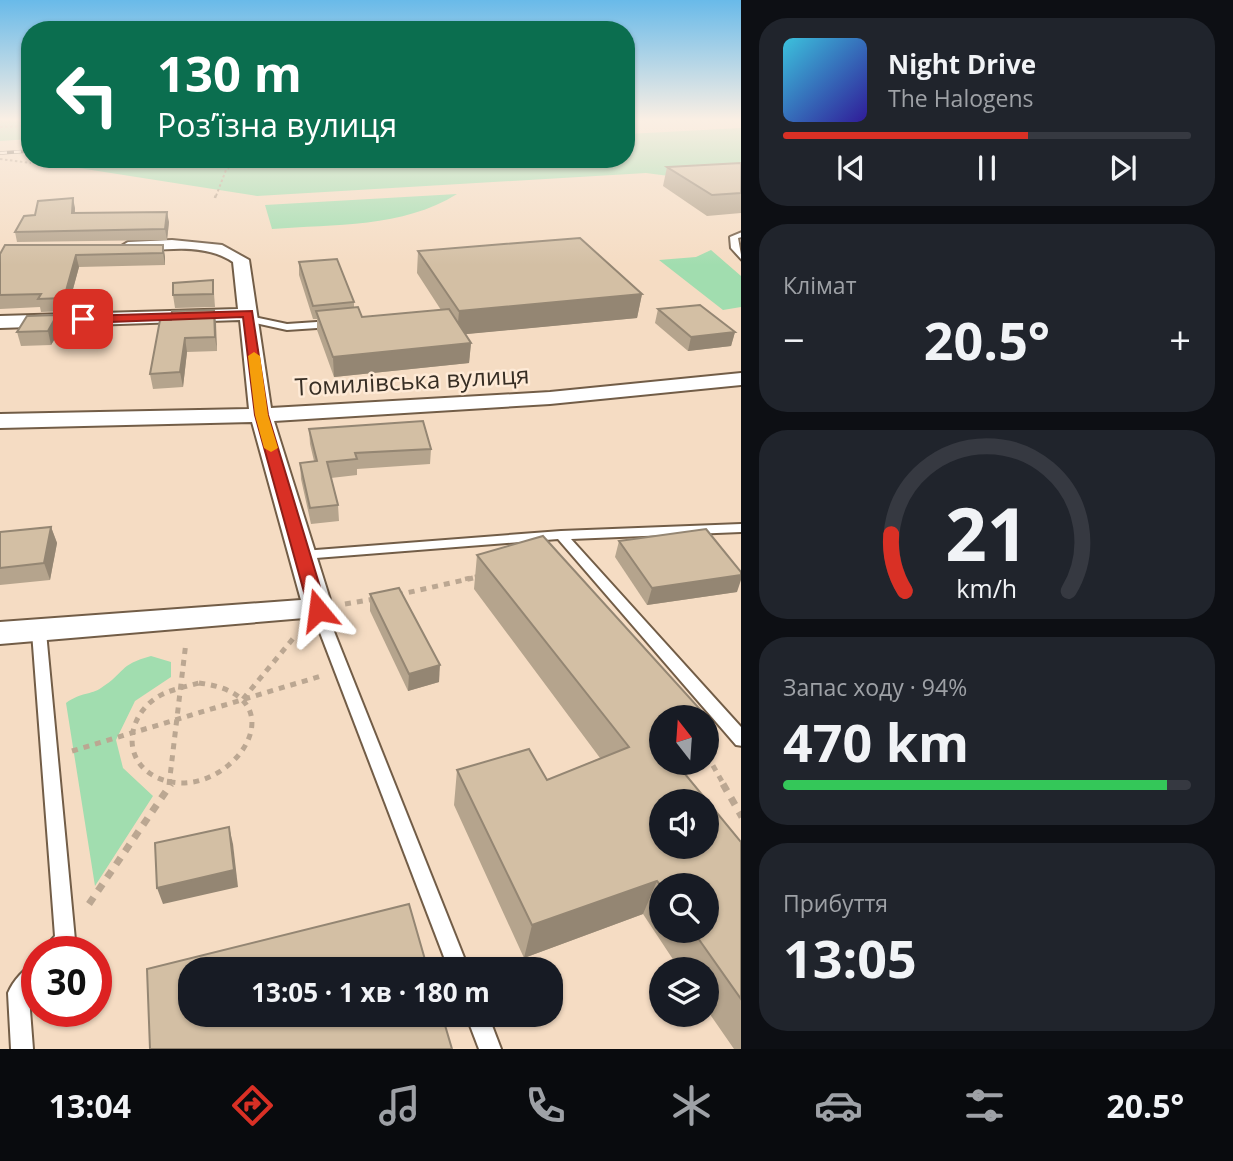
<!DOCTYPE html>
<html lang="uk">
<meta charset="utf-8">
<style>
:root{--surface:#171b24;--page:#20242c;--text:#f1f3f6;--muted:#9ea1a6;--line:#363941;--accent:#d93025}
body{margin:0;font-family:"Open Sans",sans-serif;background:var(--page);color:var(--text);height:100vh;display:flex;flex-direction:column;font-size:26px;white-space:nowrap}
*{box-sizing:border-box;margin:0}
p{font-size:23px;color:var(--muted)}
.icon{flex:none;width:38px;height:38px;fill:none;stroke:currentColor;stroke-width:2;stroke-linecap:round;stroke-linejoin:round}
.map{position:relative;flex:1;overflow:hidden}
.side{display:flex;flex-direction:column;gap:18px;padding:18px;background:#0d0f14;width:492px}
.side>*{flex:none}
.top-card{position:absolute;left:21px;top:21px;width:614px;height:147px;border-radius:28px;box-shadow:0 2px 5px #0004;background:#0b6e4f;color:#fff;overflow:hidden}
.needle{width:46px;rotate:343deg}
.buttons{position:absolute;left:649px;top:705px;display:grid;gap:14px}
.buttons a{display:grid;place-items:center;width:70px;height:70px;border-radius:50%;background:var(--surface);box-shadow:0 2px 5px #0004;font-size:35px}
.speed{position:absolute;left:21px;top:936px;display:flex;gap:14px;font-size:35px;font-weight:700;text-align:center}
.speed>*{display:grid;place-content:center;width:91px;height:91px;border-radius:50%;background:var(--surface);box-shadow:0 2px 5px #0004;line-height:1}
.speed .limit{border:10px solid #d22;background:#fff;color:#111}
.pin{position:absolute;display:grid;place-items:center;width:60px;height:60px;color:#fff;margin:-30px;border-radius:14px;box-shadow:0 4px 10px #0006}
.me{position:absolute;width:77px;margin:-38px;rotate:344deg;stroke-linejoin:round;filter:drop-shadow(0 0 5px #0008)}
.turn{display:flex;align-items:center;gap:24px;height:147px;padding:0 21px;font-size:32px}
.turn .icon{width:91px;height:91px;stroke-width:2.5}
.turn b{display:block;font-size:49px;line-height:60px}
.big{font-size:52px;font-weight:700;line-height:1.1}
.side .card{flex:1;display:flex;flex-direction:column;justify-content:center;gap:10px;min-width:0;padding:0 24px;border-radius:28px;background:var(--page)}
.side .dial{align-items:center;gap:0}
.dial svg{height:182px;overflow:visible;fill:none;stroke:var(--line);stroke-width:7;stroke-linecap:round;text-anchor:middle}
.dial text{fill:var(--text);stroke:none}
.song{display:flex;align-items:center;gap:21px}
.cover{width:84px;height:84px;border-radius:10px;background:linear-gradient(135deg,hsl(190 70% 55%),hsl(250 70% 35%))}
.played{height:7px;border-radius:4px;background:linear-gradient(90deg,var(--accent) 60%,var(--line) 60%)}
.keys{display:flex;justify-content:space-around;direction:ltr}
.heat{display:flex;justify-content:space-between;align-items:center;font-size:38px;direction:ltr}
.charge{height:10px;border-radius:5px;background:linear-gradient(90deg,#34c759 94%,var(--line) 0)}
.trip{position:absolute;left:178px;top:957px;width:385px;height:70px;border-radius:28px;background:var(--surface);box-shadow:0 2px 5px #0004;font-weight:700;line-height:70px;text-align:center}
.dock{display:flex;height:112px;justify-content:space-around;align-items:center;background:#090b0e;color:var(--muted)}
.dock .icon{width:49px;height:49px}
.dock .current{color:var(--accent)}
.dock b{font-size:32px;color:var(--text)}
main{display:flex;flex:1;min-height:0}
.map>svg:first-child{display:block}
</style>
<main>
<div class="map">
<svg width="742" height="1049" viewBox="0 0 742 1049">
<rect width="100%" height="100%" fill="#f5dcc3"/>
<g fill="#a1ddaf">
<polygon points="0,119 30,119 30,139 0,141"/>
<polygon points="741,128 741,172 669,176 646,173 257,196 47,163 129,159 626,159 627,134"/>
<path d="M457 194C403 228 334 224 272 229L265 205Z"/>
<polygon points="711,250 741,276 741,307 723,310 659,260 696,257"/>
<path d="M151 656 171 662V677L135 701 116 740 123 768 153 796 95 886 66 703C81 692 91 695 101 688 126 672 118 665 151 656Z"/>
</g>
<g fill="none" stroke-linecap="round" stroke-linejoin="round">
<g stroke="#725d47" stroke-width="4">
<g id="lane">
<polygon points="742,232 742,237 738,238 742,260 731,248 730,237"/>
<polygon points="249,316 287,324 332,321 336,324 332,327 287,330 246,321 245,319"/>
<polygon points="742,524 742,532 571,539 742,728 742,746 736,745 558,539 303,559 297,555 303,551 561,531"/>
<polygon points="318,604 323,606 325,609 469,970 449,970 311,609 313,606"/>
<polygon points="39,627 44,628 46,632 75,940 67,952 44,952 47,945 55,936 32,632 34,628"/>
<path d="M37 962V988L29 997 33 1049H11L8 993C13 981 25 967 37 962Z"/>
<polygon points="466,1015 488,1015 501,1049 479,1049"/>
</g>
</g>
<g stroke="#725d47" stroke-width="4">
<path id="street" d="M172 240 222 245 249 260 271 408 550 392 742 373V385L550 404 274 421 333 609 328 616 0 644V622L301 600 252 422 0 428V414L249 409 240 320 0 328V316L238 309 233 262C203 242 163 250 128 252L120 247 128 242Z"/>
</g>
<g stroke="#bba792" stroke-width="2" stroke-dasharray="2.5 2.5" stroke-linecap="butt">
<polyline points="0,127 30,126"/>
<polyline points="0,159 31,163"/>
<polyline points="216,196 226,170 239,159"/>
</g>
<polyline stroke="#bba792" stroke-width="2.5" stroke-dasharray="2.5 2.5" stroke-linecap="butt" points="215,198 216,194"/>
<polyline stroke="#bba792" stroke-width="4.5" stroke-dasharray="5 5" stroke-linecap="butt" points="465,579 480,576"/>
<g stroke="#bba792" stroke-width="5" stroke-dasharray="6 6" stroke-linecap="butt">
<polyline points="397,595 473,578"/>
<polyline points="345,604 375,599"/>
<path d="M199 683C309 696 224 810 156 777 118 758 129 710 163 694 174 689 188 686 199 683Z"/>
<polyline points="243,699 296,635"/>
<polyline points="72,751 321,676"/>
<polyline points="707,755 724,785"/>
<polyline points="169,785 186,642"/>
</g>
<g stroke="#bba792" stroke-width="7" stroke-dasharray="8 8" stroke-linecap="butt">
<polyline points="723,784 742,817"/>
<polyline points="89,904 171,784"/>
</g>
<use href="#lane" fill="#fff" fill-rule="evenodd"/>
<use href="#street" fill="#fff" fill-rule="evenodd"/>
<g stroke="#726455" stroke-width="3.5">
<g id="rail">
<polyline points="626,119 642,119"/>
<polyline points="0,153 30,151"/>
</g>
</g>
<use href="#rail" stroke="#feead6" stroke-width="2.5" stroke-dasharray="7" stroke-linecap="butt"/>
</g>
<g fill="#b5a48d" fill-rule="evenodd">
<polygon points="741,163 741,213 707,216 663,186 667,167"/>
<polygon points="75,208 75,213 169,222 167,240 17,242 15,232 35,215"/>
<polygon points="163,245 165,257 165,265 79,267 67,311 41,312 40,307 0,309 0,254"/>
<polygon points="418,251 642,294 637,318 465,334 471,343 469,363 334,377 317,330 317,319 313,319 299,275 299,262 354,302 354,307 362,317 441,310 417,273"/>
<polygon points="213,280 215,307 175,308 173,295"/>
<polygon points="658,309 735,332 731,346 688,351 655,323"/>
<polygon points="214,310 217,351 187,352 183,387 153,389 150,374 171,320"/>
<polygon points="57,315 61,329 51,345 21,346 17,332"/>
<polygon points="309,429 431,449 430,464 357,469 357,475 331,478 338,505 339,521 311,524 301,479 300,463 314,461 310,444"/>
<polygon points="51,527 57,543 50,580 0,585 0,532"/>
<polygon points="619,541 737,592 647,605 615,557"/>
<path d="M477 555 662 763 741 842V1049H734L707 1010V970H680L643 914 524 958 454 805 457 770 547 780 600 758 474 589ZM662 886 707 931H662Z"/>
<polygon points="370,594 439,682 408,691 370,611"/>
</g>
<g fill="#948673">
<polygon points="73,198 75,208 74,224 72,213"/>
<polygon points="167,212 169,222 167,240 165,229"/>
<polygon points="163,245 165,257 165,265 163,253"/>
<polygon points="76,255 79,267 67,311 64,298"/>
<polygon points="642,294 637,318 457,335 459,311"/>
<polygon points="214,310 216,323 217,351 215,337"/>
<polygon points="57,315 61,329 51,345 48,331"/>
<polygon points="735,332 731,346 688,351 691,337"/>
<polygon points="185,338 187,352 183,387 180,372"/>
<polygon points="471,343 469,363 334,377 333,357"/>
<polygon points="51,527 57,543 50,580 44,563"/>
<polygon points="741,575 741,580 737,592 647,605 652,588"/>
<polygon points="440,665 439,682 408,691 409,674"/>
<polygon points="662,734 662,763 655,737"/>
<polygon points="229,827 233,844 238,887 163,904 157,888"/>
<polygon points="657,881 643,914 524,958 532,925"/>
</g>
<g fill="#d3bfa4" stroke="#948673" stroke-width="2" fill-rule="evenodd">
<polygon points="741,163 741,193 712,195 667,167"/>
<polygon points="73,198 72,213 167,212 165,229 15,232 24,216 35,215 38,201"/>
<polygon points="580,238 642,294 459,311 418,251"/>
<polygon points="5,245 163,245 163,253 76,255 64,298 38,299 41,294 0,295 0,254"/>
<polygon points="337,259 354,302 313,306 299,262"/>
<polygon points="213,280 213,294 173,295 173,283"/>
<polygon points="700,305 735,332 691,337 658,309"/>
<polygon points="358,307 362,317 449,309 471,343 333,357 316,311"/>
<polygon points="214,310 215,337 185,338 180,372 150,374 160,320 171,320 172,311"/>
<polygon points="57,315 48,331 17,332 27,316"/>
<polygon points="423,421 431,449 355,453 357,459 327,462 338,505 310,508 300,463 317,461 309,429"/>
<polygon points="51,527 44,563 0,568 0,532"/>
<polygon points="706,529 741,572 741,575 652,588 619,541"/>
<path d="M543 536 707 717 662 718V734L655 737 662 745V763H676L741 842V999L693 931H707V886H662V887L657 881 532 925 457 770 529 749 547 780 629 747 477 555ZM662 802H707V847H662Z"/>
<polygon points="399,588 440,665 409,674 370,594"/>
<polygon points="229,827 234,870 157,888 155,843"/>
<polygon points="409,904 428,970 191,970 191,1015 442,1015 452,1049 150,1049 147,969"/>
</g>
<linearGradient id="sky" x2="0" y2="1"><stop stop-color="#69bae9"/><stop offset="0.45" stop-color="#faefe4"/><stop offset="1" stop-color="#faefe4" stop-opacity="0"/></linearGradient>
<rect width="742" height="265" fill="url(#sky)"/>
<polygon fill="#d93025" stroke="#8d1f18" stroke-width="2" points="252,311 268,415 327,610 318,616 309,610 255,415 243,317 83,323 77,319 83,316"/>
<polygon fill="#f59e0b" points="254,352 260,356 268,415 278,448 271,452 264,448 255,415 248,356"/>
<g text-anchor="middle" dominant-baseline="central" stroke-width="5" stroke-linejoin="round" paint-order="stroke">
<g font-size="24" fill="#372e24" stroke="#feead6">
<text transform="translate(412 380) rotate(-3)">Томилівська вулиця</text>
</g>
</g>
</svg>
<div class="buttons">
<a><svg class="needle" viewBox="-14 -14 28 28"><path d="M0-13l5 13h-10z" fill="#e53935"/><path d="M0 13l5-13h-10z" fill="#9ea1a6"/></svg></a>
<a><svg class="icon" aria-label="sound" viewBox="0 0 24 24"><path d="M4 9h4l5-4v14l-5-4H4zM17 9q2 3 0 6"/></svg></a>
<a><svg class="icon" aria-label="search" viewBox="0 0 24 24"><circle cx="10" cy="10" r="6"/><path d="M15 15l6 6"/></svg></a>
<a><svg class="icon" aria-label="layers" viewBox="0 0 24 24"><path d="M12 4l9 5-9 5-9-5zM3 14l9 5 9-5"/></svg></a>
</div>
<div class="speed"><div class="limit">30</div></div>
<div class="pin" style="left:83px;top:319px;background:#d93025"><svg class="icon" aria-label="arrive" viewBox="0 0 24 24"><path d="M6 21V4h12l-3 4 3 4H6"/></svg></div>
<svg class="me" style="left:318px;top:610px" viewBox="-20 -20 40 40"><path d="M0-17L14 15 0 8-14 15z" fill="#d93025" stroke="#fff" stroke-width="4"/></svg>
<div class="trip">13:05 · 1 хв · 180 m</div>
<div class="top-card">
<div class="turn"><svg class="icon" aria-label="left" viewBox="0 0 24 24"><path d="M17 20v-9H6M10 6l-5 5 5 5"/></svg><div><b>130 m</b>Розʼїзна вулиця</div></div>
</div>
</div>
<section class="side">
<div class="card">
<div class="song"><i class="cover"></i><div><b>Night Drive</b><p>The Halogens</p></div></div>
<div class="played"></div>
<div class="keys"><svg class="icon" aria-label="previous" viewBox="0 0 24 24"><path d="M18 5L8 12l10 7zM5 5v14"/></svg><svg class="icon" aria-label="pause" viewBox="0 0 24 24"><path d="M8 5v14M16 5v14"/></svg><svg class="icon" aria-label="next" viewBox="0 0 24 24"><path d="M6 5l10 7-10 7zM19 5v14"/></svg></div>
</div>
<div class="card"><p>Клімат</p>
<div class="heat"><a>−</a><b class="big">20.5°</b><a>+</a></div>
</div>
<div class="card dial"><svg viewBox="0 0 100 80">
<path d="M14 69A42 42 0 1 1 86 69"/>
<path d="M14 69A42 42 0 0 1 8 44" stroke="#d93025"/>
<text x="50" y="56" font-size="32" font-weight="700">21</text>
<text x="50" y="72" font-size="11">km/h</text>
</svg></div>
<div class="card"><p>Запас ходу · 94%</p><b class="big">470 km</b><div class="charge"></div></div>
<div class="card"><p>Прибуття</p><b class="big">13:05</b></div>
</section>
</main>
<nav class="dock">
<b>13:04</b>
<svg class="icon current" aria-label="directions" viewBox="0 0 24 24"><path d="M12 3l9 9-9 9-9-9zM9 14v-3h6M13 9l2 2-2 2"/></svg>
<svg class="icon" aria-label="music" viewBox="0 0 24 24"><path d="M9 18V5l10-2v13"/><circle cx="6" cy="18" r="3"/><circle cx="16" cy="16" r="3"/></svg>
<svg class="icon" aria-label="phone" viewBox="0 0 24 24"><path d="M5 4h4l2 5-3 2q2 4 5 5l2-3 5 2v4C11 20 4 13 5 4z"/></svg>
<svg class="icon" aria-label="climate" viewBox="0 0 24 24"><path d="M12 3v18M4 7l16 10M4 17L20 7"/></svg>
<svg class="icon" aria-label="car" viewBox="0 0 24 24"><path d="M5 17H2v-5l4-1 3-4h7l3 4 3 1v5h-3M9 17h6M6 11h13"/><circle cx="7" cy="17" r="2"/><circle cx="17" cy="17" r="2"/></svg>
<svg class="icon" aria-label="filters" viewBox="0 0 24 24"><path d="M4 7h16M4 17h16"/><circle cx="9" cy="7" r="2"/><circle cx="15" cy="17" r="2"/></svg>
<b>20.5°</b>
</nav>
